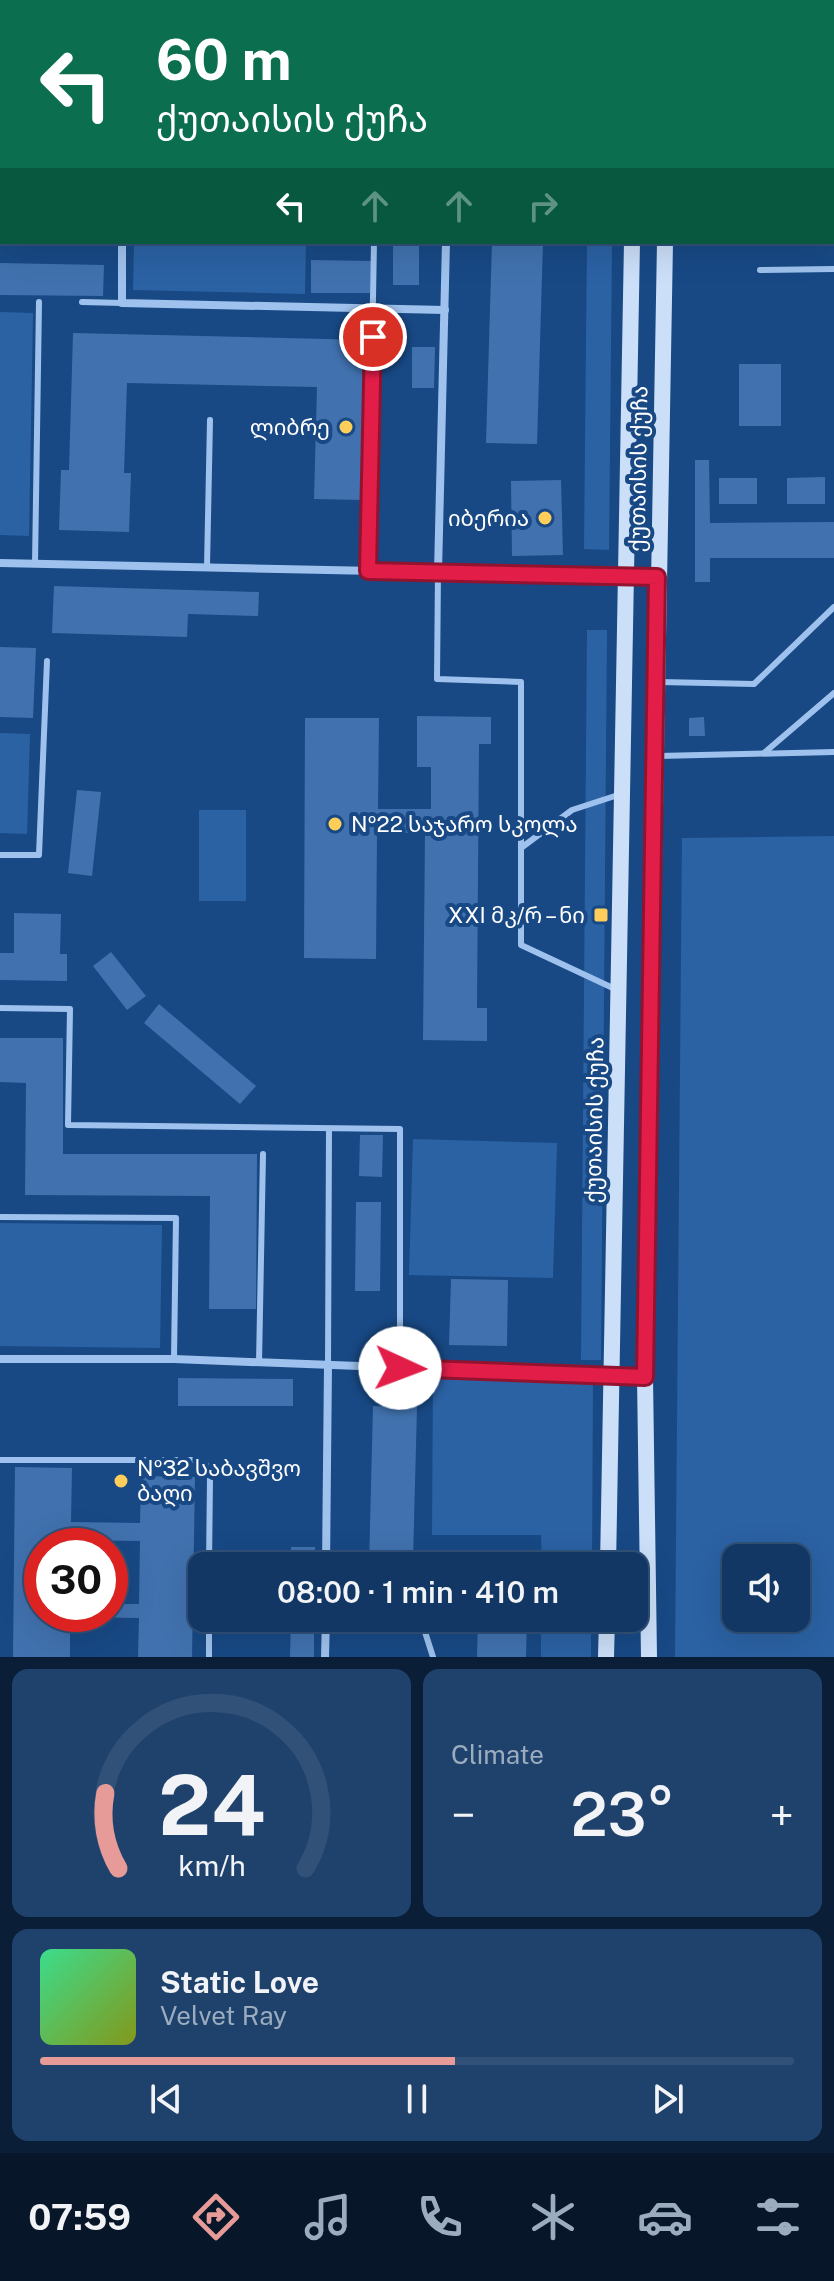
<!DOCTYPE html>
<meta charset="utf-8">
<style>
:root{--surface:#123764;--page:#1f426d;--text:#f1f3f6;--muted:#9cacbf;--line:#315178;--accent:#e69b98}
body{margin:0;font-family:"Public Sans","Noto Sans Georgian",sans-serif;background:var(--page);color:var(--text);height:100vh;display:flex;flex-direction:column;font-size:30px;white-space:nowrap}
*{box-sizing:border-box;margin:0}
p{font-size:26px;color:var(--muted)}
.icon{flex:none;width:44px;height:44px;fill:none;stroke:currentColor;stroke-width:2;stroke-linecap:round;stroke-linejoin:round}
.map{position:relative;height:1657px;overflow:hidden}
.panel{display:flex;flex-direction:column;gap:12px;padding:12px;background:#0a1e37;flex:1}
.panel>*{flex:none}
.banner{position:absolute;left:0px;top:0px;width:834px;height:244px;box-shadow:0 8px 32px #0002,0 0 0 2px var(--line);background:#0b6e4f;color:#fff;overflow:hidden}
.buttons{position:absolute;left:722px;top:1544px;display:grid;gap:16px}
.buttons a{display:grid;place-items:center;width:88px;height:88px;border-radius:16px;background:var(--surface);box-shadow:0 8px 32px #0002,0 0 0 2px var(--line);font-size:40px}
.speed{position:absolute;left:24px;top:1528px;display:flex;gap:16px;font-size:40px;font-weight:700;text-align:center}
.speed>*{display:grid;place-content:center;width:104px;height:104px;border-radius:50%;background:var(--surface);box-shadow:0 8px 32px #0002,0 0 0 2px var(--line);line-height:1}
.speed .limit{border:12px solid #d22;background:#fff;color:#111}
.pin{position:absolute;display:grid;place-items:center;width:68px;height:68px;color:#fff;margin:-34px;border:4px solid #fff;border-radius:50%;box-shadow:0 2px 8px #0007}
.me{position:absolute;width:88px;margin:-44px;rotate:92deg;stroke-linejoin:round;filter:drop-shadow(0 0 6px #0008)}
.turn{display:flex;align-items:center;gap:28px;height:168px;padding:0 24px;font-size:36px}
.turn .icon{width:104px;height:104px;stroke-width:2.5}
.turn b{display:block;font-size:56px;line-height:68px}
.lanes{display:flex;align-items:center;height:76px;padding:0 24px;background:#0003;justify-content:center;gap:40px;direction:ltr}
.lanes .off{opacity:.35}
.big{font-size:60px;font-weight:600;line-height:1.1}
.panel .tile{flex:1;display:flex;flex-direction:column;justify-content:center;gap:12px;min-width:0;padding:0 28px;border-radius:16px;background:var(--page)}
.panel .dial{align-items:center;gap:0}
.dial svg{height:208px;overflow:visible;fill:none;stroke:var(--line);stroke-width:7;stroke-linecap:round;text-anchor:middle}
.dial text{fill:var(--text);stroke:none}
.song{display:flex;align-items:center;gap:24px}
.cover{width:96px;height:96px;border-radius:12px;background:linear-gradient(135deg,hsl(150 70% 55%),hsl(70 70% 35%))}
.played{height:8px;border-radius:4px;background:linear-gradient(90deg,var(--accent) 55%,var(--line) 55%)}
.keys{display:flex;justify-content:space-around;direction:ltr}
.heat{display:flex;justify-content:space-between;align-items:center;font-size:44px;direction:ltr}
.panel .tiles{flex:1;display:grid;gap:12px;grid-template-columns:1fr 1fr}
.tile:last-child{grid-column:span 2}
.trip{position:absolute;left:188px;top:1552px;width:460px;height:80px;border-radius:16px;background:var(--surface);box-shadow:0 8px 32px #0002,0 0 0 2px var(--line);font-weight:600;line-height:80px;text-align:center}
.tabs{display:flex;height:128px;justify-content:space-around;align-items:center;background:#071628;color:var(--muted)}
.tabs .icon{width:56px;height:56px}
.tabs .on{color:var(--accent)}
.tabs b{font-size:36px;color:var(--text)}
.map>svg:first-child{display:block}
</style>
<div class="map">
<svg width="834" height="1657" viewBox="0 0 834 1657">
<rect width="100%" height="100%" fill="#184985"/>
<g fill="#2b62a4" fill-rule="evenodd">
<polygon points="134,242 306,242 305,294 133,290"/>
<polygon points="587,242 612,242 609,550 584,549"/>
<polygon points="0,312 33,313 29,536 0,535"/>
<polygon points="587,630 607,630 601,1360 581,1360"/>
<polygon points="0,733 30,734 27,834 0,833"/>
<rect x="199" y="810" width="47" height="91"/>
<path d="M834 836V1657H675L682 838ZM736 1558H796V1618H736Z"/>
<polygon points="413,1139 557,1143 553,1278 409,1275"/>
<polygon points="0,1223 162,1225 160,1348 0,1346"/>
<polygon points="433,1379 593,1380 592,1566 542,1566 541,1535 432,1535"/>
<rect x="541" y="1618" width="50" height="39"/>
</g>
<g fill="#4172af" fill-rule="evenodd">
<rect x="393" y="242" width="26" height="43"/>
<polygon points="492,242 543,242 537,444 486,443"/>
<polygon points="311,260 371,261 370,293 311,293"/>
<polygon points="0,263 104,265 103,296 0,295"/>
<polygon points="73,333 367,340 362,500 314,499 317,387 127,383 124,473 131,473 129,532 59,530 61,470 69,470"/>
<polygon points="412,347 435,347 434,388 412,388"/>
<rect x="739" y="364" width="42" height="62"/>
<polygon points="695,460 709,460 710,523 834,522 834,558 710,558 710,582 695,582"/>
<polygon points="825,477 825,504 787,504 787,478"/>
<rect x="719" y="478" width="38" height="26"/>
<polygon points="561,480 563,555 512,556 511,481"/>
<polygon points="54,586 259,592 258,616 188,614 187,637 52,633"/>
<polygon points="0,647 36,648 33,718 0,717"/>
<polygon points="417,716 491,717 491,744 479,744 477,1008 487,1008 487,1041 423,1040 425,833 377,833 376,959 304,958 305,718 379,718 378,809 431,809 431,767 417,767"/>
<polygon points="704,717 705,736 689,736 689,718"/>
<polygon points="77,790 101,792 92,876 68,873"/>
<polygon points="14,913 61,914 60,954 67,954 67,981 0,980 0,953 14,953"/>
<polygon points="111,952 146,996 127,1010 93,966"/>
<polygon points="159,1004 256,1086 240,1104 144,1023"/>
<polygon points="0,1038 63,1038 63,1154 257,1154 256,1309 209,1309 210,1196 25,1195 26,1083 0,1082"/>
<polygon points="360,1135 383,1135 382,1177 359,1176"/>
<polygon points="356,1202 381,1202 380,1291 355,1291"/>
<polygon points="451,1279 508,1280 507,1346 449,1345"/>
<polygon points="178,1378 293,1379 293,1406 178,1406"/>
<polygon points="373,1406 417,1407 413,1561 492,1566 369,1566"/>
<path d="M15 1467 72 1468 71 1522 140 1523 141 1476 195 1477 192 1657H138L139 1618 70 1617V1657H13ZM71 1540 140 1541 139 1604H110V1614H42V1546H71Z"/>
<polygon points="291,1547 315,1547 314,1566 291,1566"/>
<polygon points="291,1618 314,1618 314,1657 290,1657"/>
<polygon points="478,1618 527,1618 526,1657 477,1657"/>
</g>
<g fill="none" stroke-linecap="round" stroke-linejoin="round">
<g stroke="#9ec2ed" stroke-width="6">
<polyline points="832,203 834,203"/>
<polyline points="760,270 834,269"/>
<polyline points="82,302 122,303"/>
<polyline points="35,564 39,302"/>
<polyline points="207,567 210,420"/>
<polyline points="368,571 374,242"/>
<polyline points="438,572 437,679 521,682 521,945 615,989"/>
<polyline points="660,682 754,684 834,607"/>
<polyline points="764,753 834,693"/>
<polyline points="658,756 834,752"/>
<polyline points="521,848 572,810 618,795"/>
<polyline points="0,855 39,855 47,661"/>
<polyline points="0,1008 70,1009 68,1125 400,1129 400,1368"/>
<polyline points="0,1217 176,1218 174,1359"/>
<polyline points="259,1363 263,1154"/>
<polyline points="328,1366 329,1129"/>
<polyline points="0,1460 193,1460 206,1465 210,1478 209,1566"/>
<polyline points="346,1618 409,1624 425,1632 433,1657"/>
<polyline points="209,1657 209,1618"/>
</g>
<g stroke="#9ec2ed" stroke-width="8">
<polyline points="0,21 2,21"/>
<polyline points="122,242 122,303 445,310"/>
<polyline points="0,563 657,577"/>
<polyline points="438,572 446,242"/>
<polyline points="0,1359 174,1359 645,1377"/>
<polyline points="326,1566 328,1366"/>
<polyline points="325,1657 326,1618"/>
</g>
<g stroke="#cbdff9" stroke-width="16">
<polyline points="636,2 636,0"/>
<polyline points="672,2 672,0"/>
<polyline points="608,1566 632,242"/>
<polyline points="606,1657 607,1618"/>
<polyline points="649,1657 645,1377 665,242"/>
</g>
</g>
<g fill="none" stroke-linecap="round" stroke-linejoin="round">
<g stroke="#92132f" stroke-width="20">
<polyline id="route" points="373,337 368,571 657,577 645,1377 400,1368"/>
</g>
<use href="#route" stroke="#e11d48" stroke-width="14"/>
</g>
<g fill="#ffce5a" stroke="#184985" stroke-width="3">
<circle cx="346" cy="427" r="8"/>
<circle cx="545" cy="518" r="8"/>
<circle cx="335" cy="824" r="8"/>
<rect x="593" y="907" width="16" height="16" rx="4"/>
<circle cx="121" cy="1481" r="8"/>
</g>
<g text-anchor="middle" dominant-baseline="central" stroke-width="8" stroke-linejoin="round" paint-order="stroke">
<g font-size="22" fill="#fff" stroke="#184985" text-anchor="end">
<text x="330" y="427">ლიბრე</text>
<text x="529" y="518">იბერია</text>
<text x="351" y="824" text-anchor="start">№22 საჯარო სკოლა</text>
<text x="585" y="915">XXI მკ/რ – ნი</text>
<text x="137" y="1468" text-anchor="start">№32 საბავშვო<tspan x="137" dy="25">ბაღი</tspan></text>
</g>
<g font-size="22" fill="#fff" stroke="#184985">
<text transform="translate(638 469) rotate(-89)">ქუთაისის ქუჩა</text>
<text transform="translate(594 1120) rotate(-89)">ქუთაისის ქუჩა</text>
</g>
</g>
</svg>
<div class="buttons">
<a><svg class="icon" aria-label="sound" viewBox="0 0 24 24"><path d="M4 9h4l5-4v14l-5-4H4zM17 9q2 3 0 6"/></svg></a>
</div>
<div class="speed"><div class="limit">30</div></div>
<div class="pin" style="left:373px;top:337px;background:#d93025"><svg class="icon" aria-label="arrive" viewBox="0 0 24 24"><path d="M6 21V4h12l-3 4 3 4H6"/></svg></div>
<svg class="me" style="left:400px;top:1368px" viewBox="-20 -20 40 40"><circle r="19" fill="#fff"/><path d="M0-13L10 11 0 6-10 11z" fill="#e11d48"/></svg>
<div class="trip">08:00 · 1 min · 410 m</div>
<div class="banner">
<div class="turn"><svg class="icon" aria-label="left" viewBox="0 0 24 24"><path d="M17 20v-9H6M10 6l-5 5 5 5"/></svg><div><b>60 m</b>ქუთაისის ქუჩა</div></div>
<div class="lanes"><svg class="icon" aria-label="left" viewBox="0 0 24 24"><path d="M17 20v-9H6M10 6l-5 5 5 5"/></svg><svg class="icon off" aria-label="ahead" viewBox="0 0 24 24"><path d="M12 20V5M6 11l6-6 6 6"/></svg><svg class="icon off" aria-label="ahead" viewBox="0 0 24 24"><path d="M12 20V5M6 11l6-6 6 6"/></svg><svg class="icon off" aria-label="right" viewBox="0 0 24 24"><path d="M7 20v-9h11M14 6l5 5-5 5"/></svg></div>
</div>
</div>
<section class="panel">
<div class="tiles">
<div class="tile dial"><svg viewBox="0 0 100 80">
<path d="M14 69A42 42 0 1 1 86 69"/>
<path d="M14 69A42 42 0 0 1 9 40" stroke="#e69b98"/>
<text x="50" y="56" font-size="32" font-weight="700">24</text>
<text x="50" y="72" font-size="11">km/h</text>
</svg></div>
<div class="tile"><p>Climate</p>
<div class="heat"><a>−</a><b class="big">23°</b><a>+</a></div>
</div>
<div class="tile">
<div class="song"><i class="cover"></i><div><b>Static Love</b><p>Velvet Ray</p></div></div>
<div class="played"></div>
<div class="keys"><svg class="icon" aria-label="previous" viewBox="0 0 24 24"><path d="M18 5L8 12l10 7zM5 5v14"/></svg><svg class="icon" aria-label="pause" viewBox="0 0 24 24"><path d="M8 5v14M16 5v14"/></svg><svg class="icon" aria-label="next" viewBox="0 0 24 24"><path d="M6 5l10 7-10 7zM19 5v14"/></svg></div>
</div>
</div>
</section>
<nav class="tabs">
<b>07:59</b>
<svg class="icon on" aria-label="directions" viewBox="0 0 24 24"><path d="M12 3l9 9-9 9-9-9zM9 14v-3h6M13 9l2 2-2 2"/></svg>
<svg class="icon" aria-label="music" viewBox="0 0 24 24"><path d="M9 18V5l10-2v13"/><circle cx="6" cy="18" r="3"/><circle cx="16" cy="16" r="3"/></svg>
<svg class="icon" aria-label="phone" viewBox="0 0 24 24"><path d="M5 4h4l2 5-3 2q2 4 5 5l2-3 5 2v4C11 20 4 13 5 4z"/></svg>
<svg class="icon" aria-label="climate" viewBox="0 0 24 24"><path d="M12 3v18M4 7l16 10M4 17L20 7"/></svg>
<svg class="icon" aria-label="car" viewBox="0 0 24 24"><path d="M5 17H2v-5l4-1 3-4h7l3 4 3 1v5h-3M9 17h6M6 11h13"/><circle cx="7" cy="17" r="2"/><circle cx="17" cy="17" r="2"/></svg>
<svg class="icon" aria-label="filters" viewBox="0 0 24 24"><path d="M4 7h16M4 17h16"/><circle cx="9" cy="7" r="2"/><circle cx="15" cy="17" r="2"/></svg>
</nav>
